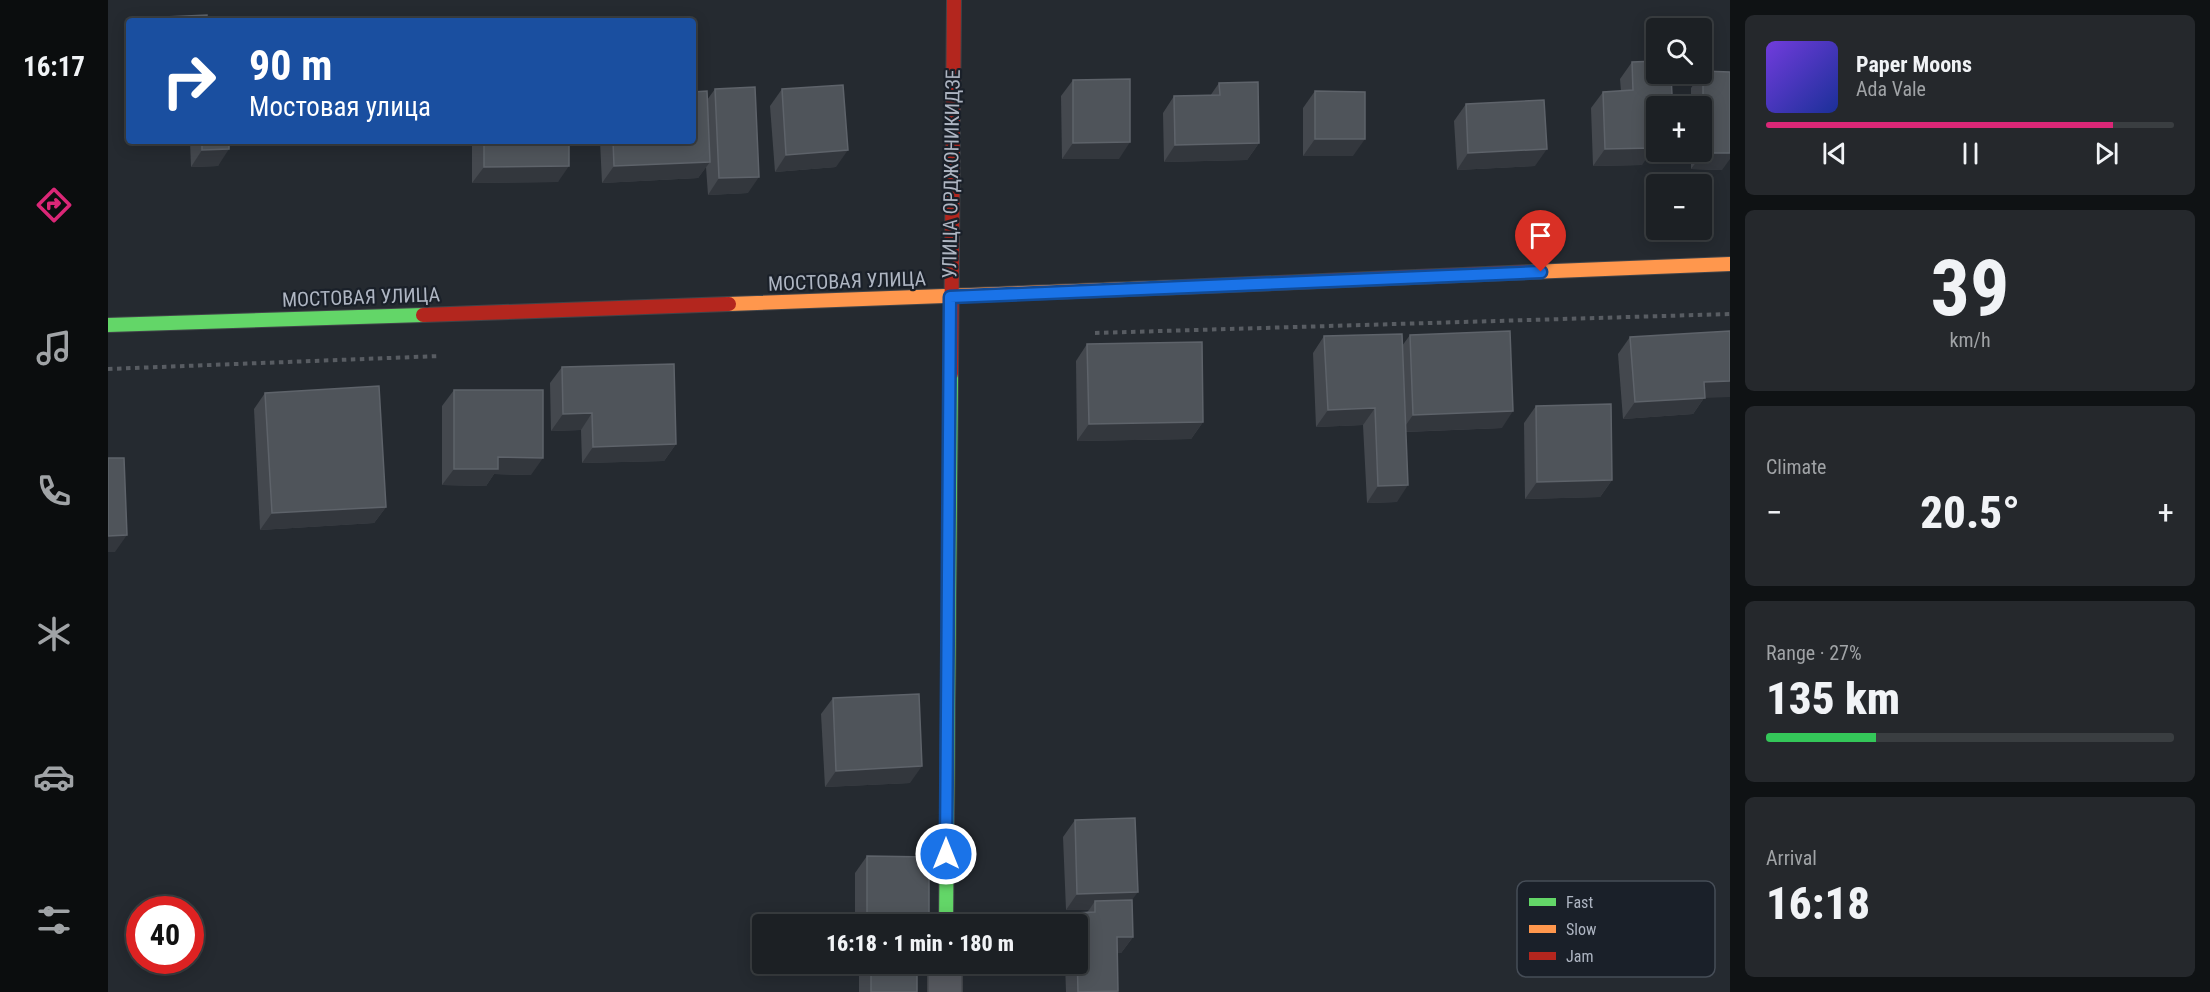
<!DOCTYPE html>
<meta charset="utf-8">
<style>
:root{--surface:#1c2024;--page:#25282c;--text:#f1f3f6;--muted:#a0a3a6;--line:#3a3e41;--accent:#db2777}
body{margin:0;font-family:"Roboto Condensed",sans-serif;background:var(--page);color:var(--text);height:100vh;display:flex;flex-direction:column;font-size:22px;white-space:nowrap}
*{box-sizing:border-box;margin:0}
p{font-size:20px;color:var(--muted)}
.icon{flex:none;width:33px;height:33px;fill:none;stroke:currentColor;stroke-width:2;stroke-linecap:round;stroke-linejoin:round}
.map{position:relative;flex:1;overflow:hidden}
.details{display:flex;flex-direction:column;gap:15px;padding:15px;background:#0f1214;width:480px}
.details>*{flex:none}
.guide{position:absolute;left:18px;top:18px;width:570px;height:126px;border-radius:6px;box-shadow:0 3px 15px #0003,0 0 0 2px var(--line);background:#1a4fa0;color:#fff;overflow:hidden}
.buttons{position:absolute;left:1538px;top:18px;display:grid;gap:12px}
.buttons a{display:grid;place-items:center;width:66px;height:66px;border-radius:6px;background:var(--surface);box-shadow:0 3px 15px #0003,0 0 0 2px var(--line);font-size:30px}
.speed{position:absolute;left:18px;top:896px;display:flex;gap:12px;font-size:30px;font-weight:700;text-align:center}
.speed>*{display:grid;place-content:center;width:78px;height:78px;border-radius:50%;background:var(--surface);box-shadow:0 3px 15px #0003,0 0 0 2px var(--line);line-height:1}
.speed .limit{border:9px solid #d22;background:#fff;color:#111}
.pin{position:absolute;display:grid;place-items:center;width:51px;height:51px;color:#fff;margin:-62px -26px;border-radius:50% 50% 50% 0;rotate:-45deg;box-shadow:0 0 6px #0007}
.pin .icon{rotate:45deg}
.me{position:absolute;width:66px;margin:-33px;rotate:0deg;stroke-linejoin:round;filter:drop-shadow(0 0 4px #0008)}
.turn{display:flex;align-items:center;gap:21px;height:126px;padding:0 24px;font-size:27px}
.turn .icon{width:78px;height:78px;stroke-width:2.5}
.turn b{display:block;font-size:42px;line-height:51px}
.big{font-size:45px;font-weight:800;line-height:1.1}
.details .tile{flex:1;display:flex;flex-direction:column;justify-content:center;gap:9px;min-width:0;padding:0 21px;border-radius:9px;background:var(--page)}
.details .dial{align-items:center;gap:0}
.dial b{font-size:78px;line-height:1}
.song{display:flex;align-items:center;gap:18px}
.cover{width:72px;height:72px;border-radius:9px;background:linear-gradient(135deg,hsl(260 70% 55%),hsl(230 70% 35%))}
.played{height:6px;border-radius:3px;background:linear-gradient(90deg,var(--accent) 85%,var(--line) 85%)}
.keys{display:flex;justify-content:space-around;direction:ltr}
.heat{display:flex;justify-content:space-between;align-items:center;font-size:33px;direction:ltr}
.charge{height:9px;border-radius:4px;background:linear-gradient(90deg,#34c759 27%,var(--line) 0)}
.trip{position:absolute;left:644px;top:914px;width:336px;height:60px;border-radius:6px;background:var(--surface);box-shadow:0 3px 15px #0003,0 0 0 2px var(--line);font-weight:800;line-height:60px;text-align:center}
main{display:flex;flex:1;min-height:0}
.menu{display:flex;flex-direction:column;width:108px;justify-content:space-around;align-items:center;background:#0b0d0e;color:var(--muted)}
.menu .icon{width:42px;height:42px}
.menu .current{color:var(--accent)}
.menu b{font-size:27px;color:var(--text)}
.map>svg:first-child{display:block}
</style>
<main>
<nav class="menu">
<b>16:17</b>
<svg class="icon current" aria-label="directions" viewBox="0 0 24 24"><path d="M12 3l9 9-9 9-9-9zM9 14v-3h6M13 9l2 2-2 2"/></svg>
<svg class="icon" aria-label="music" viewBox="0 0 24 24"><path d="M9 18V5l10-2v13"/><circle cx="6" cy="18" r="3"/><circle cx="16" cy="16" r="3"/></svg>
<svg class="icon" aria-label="phone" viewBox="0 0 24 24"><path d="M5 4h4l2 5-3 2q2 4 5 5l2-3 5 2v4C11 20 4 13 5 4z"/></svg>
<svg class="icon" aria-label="climate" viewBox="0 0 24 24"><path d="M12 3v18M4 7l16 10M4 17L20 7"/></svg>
<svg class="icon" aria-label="car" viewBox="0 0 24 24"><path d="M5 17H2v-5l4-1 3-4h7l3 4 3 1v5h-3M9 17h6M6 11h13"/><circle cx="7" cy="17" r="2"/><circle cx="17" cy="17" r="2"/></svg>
<svg class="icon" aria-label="filters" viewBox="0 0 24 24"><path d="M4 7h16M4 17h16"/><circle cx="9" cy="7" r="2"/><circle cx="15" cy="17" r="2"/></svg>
</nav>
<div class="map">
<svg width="1622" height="992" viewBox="0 0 1622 992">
<rect width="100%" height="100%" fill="#252a30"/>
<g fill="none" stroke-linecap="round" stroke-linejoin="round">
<g stroke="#414449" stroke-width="36">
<polyline id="street" points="837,992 837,963"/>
</g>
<g stroke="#414449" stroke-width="16">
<g id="fast">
<polyline points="0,325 315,315"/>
<polyline points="838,924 843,374"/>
</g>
</g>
<g stroke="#414449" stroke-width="16">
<g id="slow">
<polyline points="1422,272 1622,264"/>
<polyline points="621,304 1074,287"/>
</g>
</g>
<g stroke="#414449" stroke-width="16">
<g id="jam">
<polyline points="1074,287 1422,272"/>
<polyline points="315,315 621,304"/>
<polyline points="843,374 846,0"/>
</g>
</g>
<g stroke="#585c62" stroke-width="4" stroke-dasharray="4.5 4.5" stroke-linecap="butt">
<polyline points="987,333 1622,314"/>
<polyline points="0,369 332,356"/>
</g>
<use href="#street" stroke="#55585e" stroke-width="33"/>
<use href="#fast" stroke="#63d668" stroke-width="14"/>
<use href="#slow" stroke="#ff974d" stroke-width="14"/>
<use href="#jam" stroke="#b3261e" stroke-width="14"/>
</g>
<g fill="#44484e">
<polygon points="1524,62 1564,95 1556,106 1548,106 1545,112 1534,165 1485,166 1483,108 1495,92 1513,91 1512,79"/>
<polygon points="1595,71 1614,170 1583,169 1583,152 1593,152 1593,106 1583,106 1583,88"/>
<polygon points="965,80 1011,159 954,159 953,96"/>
<polygon points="1111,83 1151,143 1139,160 1056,162 1055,113 1066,96 1102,96"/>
<polygon points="607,89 640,193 600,195 598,167 590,178 494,183 492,141 585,141 599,100"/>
<polygon points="674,89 728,167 667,172 662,106"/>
<polygon points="1207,91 1245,156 1195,156 1195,108"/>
<polygon points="1358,104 1427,166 1349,170 1346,121"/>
<polygon points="82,141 121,141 110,166 83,167"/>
<polygon points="364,141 461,141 450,182 364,183"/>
<polygon points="1302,335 1394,428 1298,432 1289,502 1259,503 1255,425 1208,427 1205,353 1216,336 1294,346"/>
<polygon points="1522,337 1596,398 1585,414 1515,419 1510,354"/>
<polygon points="979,344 1095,422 1083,439 969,441 968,361"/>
<polygon points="454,367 568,444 556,461 474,463 473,430 443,431 442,383"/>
<polygon points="346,390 423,475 386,474 378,486 334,485 334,406"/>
<polygon points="157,393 278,507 266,523 152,530 146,409"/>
<polygon points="1428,406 1504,480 1492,497 1417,499 1416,423"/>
<polygon points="725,698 802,783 717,787 713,714"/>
<polygon points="967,820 1024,900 1025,937 1013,953 1009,953 1010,992 958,992 957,963 969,963 969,924 960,924 968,913 978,913 981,910 958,910 955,837"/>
<polygon points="759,856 821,924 747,924 747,873"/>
<polygon points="759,963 809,963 809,992 751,992 751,975"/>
</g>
<g fill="#33373d">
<polygon points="1564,95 1556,106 1548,106 1548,112 1533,112 1545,96"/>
<polygon points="1207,139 1257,139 1245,156 1195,156"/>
<polygon points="1022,142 1011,159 954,159 965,143"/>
<polygon points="1151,143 1139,160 1056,162 1067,145"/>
<polygon points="1546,148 1534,165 1485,166 1497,149"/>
<polygon points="121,149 110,166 83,167 94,150"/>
<polygon points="1439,149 1427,166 1349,170 1360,153"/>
<polygon points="740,150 728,167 667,172 678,155"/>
<polygon points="1595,153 1622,153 1622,159 1614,170 1583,169"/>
<polygon points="602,162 590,178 494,183 506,166"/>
<polygon points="461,166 450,182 364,183 376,167"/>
<polygon points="651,177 640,193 600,195 611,178"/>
<polygon points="1622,381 1622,397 1596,398 1585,414 1515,419 1527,402 1596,382"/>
<polygon points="1267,408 1255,425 1208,427 1220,410"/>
<polygon points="1405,411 1394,428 1293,432 1305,415"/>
<polygon points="484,413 473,430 443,431 455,414"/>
<polygon points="1095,422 1083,439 969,441 981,424"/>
<polygon points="568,444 556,461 474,463 485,447"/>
<polygon points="390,457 435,458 423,475 386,474 378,486 334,485 346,469"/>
<polygon points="1504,480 1492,497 1417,499 1429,482"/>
<polygon points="1300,485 1289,502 1259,503 1270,486"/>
<polygon points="278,507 266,523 152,530 164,513"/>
<polygon points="19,535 7,552 0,552 0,536"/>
<polygon points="814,766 802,783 717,787 728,771"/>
<polygon points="1030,892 1018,908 987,901 981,910 958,910 969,894"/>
<polygon points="1009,937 1025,937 1013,953 997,954"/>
</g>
<g fill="#4f545a" stroke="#5e636a" stroke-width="1.5">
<polygon points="99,15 99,21 35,21 35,18"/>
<polygon points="1548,61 1548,74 1563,74 1564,95 1545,96 1546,148 1497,149 1495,92 1525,90 1524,62"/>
<polygon points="1595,71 1622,72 1622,153 1595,153"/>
<polygon points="1022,79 1022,142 965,143 965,80"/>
<polygon points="1150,82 1151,143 1067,145 1066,96 1112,95 1111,83"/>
<polygon points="735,85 740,150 678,155 674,89"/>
<polygon points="647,87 651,177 611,178 607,89"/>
<polygon points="599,91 602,162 506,166 505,141 585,141 585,92"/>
<polygon points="1207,91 1257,92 1257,139 1207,139"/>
<polygon points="1436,100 1439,149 1360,153 1358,104"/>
<polygon points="94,141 121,141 121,149 94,150"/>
<polygon points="376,141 461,141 461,166 376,167"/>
<polygon points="1402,331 1405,411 1305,415 1302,335"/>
<polygon points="1622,331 1622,381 1596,382 1597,398 1527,402 1522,337"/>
<polygon points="1294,334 1300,485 1270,486 1267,408 1220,410 1216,336"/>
<polygon points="1094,342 1095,422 981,424 979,344"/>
<polygon points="566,364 568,444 485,447 484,413 455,414 454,367"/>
<polygon points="271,386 278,507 164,513 157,393"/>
<polygon points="346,390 435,390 435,458 390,457 390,469 346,469"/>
<polygon points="1503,404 1504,480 1429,482 1428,406"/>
<polygon points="0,458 16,458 19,535 0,536"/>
<polygon points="811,694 814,766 728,771 725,698"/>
<polygon points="1027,818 1030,892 969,894 967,820"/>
<polygon points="759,856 821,857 821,924 759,924"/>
<polygon points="1024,900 1025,937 1009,937 1010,991 970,992 968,913 987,912 987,901"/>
<rect x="763" y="963" width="46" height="29"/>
</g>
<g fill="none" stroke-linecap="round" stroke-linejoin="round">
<g stroke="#114b97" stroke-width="15">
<polyline id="route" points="838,854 842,297 1433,272"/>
</g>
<use href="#route" stroke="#1a73e8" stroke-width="10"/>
</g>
<g text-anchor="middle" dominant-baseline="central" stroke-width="4.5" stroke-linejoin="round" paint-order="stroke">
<g font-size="20" fill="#aeb5c2" stroke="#1a2029">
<text transform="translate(843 174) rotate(-89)">УЛИЦА ОРДЖОНИКИДЗЕ</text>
<text transform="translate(739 281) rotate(-2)">МОСТОВАЯ УЛИЦА</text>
<text transform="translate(253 297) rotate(-2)">МОСТОВАЯ УЛИЦА</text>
</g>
</g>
<rect x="1409" y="881" width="198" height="96" rx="9" fill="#1a2029" stroke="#464d57" stroke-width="1.5"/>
<rect x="1421" y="898" width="27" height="8" fill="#63d668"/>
<rect x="1421" y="925" width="27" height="8" fill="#ff974d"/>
<rect x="1421" y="952" width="27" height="8" fill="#b3261e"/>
<g font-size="16" fill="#aeb5c2">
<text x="1458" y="908">Fast</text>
<text x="1458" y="935">Slow</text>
<text x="1458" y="962">Jam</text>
</g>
</svg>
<div class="buttons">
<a><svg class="icon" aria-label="search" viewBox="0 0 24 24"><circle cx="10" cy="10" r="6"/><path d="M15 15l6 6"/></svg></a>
<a>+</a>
<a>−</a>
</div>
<div class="speed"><div class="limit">40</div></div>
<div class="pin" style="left:1433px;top:272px;background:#d93025"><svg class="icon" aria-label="arrive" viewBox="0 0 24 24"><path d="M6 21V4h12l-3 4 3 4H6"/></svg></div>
<svg class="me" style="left:838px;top:854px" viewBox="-20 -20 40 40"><circle r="17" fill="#1a73e8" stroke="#fff" stroke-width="3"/><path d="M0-11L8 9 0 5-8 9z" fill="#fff"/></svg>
<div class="trip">16:18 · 1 min · 180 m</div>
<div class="guide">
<div class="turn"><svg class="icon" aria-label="right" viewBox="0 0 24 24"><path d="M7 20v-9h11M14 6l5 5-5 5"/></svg><div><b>90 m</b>Мостовая улица</div></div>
</div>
</div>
<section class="details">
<div class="tile">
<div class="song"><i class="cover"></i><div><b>Paper Moons</b><p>Ada Vale</p></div></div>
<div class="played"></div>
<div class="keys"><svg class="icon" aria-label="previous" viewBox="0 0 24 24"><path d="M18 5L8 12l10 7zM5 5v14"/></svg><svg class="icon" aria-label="pause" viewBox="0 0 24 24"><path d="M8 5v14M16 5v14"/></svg><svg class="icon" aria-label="next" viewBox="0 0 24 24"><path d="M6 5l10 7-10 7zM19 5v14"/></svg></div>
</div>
<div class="tile dial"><b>39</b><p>km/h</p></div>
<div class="tile"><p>Climate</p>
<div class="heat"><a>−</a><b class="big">20.5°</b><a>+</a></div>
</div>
<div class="tile"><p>Range · 27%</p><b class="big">135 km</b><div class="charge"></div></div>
<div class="tile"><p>Arrival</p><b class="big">16:18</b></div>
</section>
</main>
